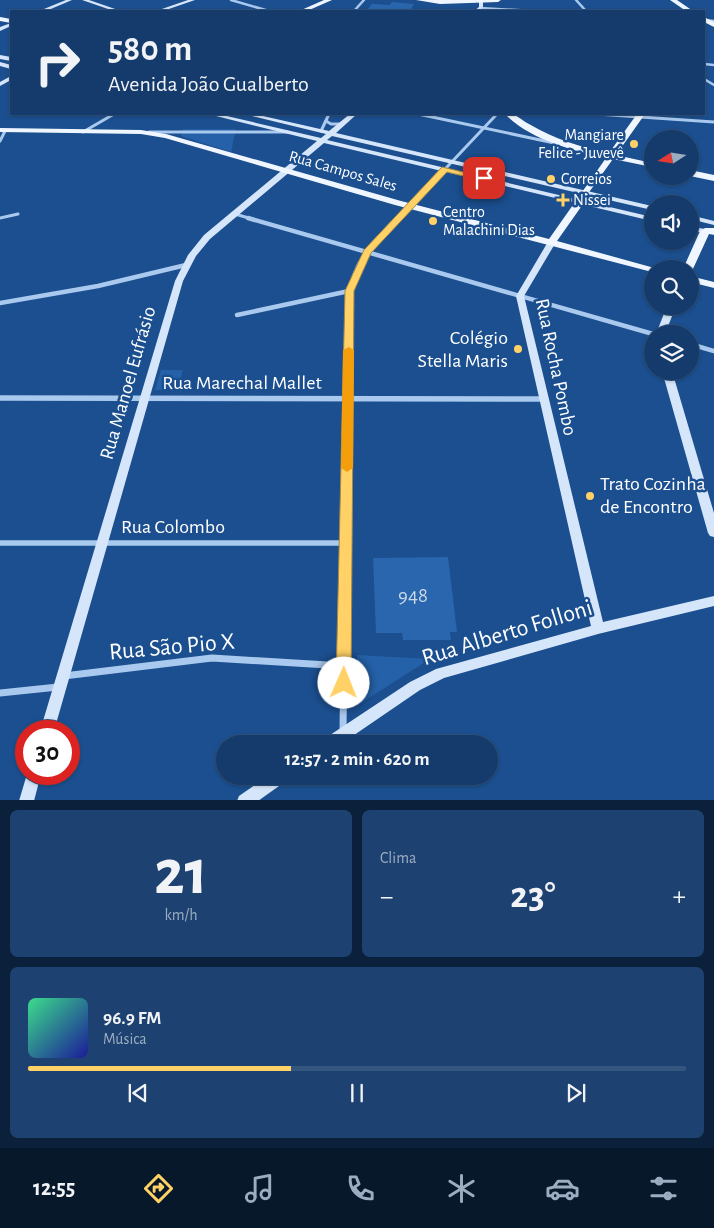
<!DOCTYPE html>
<html lang="pt">
<meta charset="utf-8">
<style>
:root{--surface:#143b6b;--page:#1d4271;--text:#f1f3f6;--muted:#9dadc1;--line:#33557e;--accent:#ffd166}
body{margin:0;font-family:"Alegreya Sans",sans-serif;background:var(--page);color:var(--text);height:100vh;display:flex;flex-direction:column;font-size:19px;white-space:nowrap}
*{box-sizing:border-box;margin:0}
p{font-size:16px;color:var(--muted)}
.icon{flex:none;width:28px;height:28px;fill:none;stroke:currentColor;stroke-width:2;stroke-linecap:round;stroke-linejoin:round}
.map{position:relative;height:800px;overflow:hidden}
.side{display:flex;flex-direction:column;gap:10px;padding:10px;background:#0b203b;flex:1}
.side>*{flex:none}
.banner{position:absolute;left:10px;top:10px;width:695px;height:105px;border-radius:0px;box-shadow:0 1px 4px #0004,0 0 0 1px var(--line);background:#143b6b;color:var(--text);overflow:hidden}
.needle{width:32px;rotate:258deg}
.buttons{position:absolute;left:644px;top:130px;display:grid;gap:10px}
.buttons a{display:grid;place-items:center;width:55px;height:55px;border-radius:50%;background:var(--surface);box-shadow:0 1px 4px #0004,0 0 0 1px var(--line);font-size:25px}
.speed{position:absolute;left:15px;top:720px;display:flex;gap:10px;font-size:25px;font-weight:700;text-align:center}
.speed>*{display:grid;place-content:center;width:65px;height:65px;border-radius:50%;background:var(--surface);box-shadow:0 1px 4px #0004,0 0 0 1px var(--line);line-height:1}
.speed .limit{border:8px solid #d22;background:#fff;color:#111}
.pin{position:absolute;display:grid;place-items:center;width:42px;height:42px;color:#fff;margin:-21px;border-radius:10px;box-shadow:0 2px 8px #0006}
.me{position:absolute;width:55px;margin:-28px;rotate:1deg;stroke-linejoin:round;filter:drop-shadow(0 0 4px #0008)}
.turn{display:flex;align-items:center;gap:18px;height:105px;padding:0 15px;font-size:22px}
.turn .icon{width:65px;height:65px;stroke-width:2.5}
.turn b{display:block;font-size:35px;line-height:42px}
.big{font-size:38px;font-weight:600;line-height:1.1}
.side .tile{flex:1;display:flex;flex-direction:column;justify-content:center;gap:8px;min-width:0;padding:0 18px;border-radius:8px;background:var(--page)}
.side .dial{align-items:center;gap:0}
.dial b{font-size:65px;line-height:1}
.song{display:flex;align-items:center;gap:15px}
.cover{width:60px;height:60px;border-radius:8px;background:linear-gradient(135deg,hsl(150 70% 55%),hsl(240 70% 35%))}
.played{height:5px;border-radius:2px;background:linear-gradient(90deg,var(--accent) 40%,var(--line) 40%)}
.keys{display:flex;justify-content:space-around;direction:ltr}
.heat{display:flex;justify-content:space-between;align-items:center;font-size:28px;direction:ltr}
.side .tiles{flex:1;display:grid;gap:10px;grid-template-columns:1fr 1fr}
.tile:last-child{grid-column:span 2}
.trip{position:absolute;left:216px;top:735px;width:282px;height:50px;border-radius:25px;background:var(--surface);box-shadow:0 1px 4px #0004,0 0 0 1px var(--line);font-weight:600;line-height:50px;text-align:center}
.dock{display:flex;height:80px;justify-content:space-around;align-items:center;background:#08182b;color:var(--muted)}
.dock .icon{width:35px;height:35px}
.dock .active{color:var(--accent)}
.dock b{font-size:22px;color:var(--text)}
.map>svg:first-child{display:block}
</style>
<div class="map">
<svg width="714" height="801" viewBox="0 0 714 801">
<rect width="100%" height="100%" fill="#1b4f8f"/>
<g fill="#2461a8">
<polygon points="183,129 236,129 231,152 181,136"/>
<polygon points="161,370 183,370 178,390 155,390"/>
<polygon points="357,655 430,659 358,705"/>
</g>
<g fill="#2a66ad">
<polygon points="392,2 414,4 410,11 366,11 372,4 390,5"/>
<polygon points="448,557 457,632 450,632 451,640 403,640 402,633 376,633 373,558"/>
</g>
<g fill="none" stroke-linecap="round" stroke-linejoin="round">
<g stroke="#a9c9ee" stroke-width="2.5">
<polyline points="231,0 269,11"/>
<polyline points="576,0 586,11"/>
<polyline points="480,8 535,11"/>
<polyline points="354,11 364,0"/>
<polyline points="704,20 714,21"/>
<polyline points="704,64 714,65"/>
<polyline points="704,79 714,85"/>
</g>
<g stroke="#a9c9ee" stroke-width="3">
<polyline points="418,114 559,144"/>
<polyline points="596,114 714,122"/>
<polyline points="326,121 331,124 342,124"/>
<polyline points="321,131 329,114"/>
<polyline points="83,132 114,114"/>
<polyline points="149,132 288,132"/>
<polyline points="0,141 5,131"/>
<polyline points="235,214 252,219"/>
<polyline points="0,218 18,214"/>
<polyline points="398,219 496,115"/>
</g>
<g stroke="#a9c9ee" stroke-width="4.5">
<polyline points="248,218 653,334"/>
<polyline points="0,303 98,286 186,265"/>
<polyline points="237,315 349,291"/>
<polyline points="690,344 714,351"/>
<path d="M348 371C348 331 341 285 367 252 377 240 389 229 399 218"/>
</g>
<g stroke="#a9c9ee" stroke-width="5.5">
<polyline points="0,398 544,399"/>
<polyline points="0,543 346,543"/>
<polyline points="345,562 348,370"/>
</g>
<g stroke="#a9c9ee" stroke-width="7">
<polyline points="64,676 212,658 344,666"/>
<polyline points="0,693 58,687"/>
<polyline points="343,731 345,561"/>
</g>
<g fill="#d6e6fa" fill-rule="evenodd">
<polygon points="66,0 72,0 46,11 39,11"/>
<polygon points="82,0 89,0 121,11 114,11"/>
<polygon points="188,0 195,0 163,11 156,11"/>
<polygon points="479,0 483,1 483,7 479,11 474,11 479,7"/>
<polygon points="11,23 11,26 0,31 0,27"/>
<polygon points="0,55 11,57 11,61 0,59"/>
<polygon points="0,62 11,65 11,69 0,66"/>
<polygon points="11,76 11,80 0,86 0,82"/>
<polygon points="208,114 218,114 321,138 326,134 244,114 254,114 329,131 350,114 357,114 336,133 652,206 652,210 332,136 327,140 652,217 652,221 324,143 210,239 196,256 183,281 54,731 40,731 175,281 188,255 204,235 317,141"/>
<polygon points="690,215 714,221 714,225 690,219"/>
<polygon points="690,226 714,231 714,235 690,230"/>
<polygon points="549,240 555,240 556,242 524,296 603,622 714,596 714,606 598,634 444,678 420,690 341,744 322,744 324,739 410,682 436,669 591,626 516,296"/>
<polygon points="667,306 676,306 665,334 656,334"/>
<polygon points="662,371 672,371 714,513 714,537 710,536 708,533"/>
<polygon points="27,774 41,774 34,801 19,801"/>
<polygon points="268,776 288,776 286,781 258,801 237,801 239,796"/>
</g>
<g fill="#f0f6ff" fill-rule="evenodd">
<polygon points="324,0 332,0 307,11 299,11"/>
<polygon points="416,0 501,0 498,2 440,4"/>
<polygon points="670,0 677,0 693,11 686,11"/>
<polygon points="0,17 11,19 11,23 0,21"/>
<polygon points="704,17 714,22 714,27 704,22"/>
<path d="M505 114C516 113 520 119 529 124 554 139 581 147 609 153L637 114H645L616 155 652 163V167L613 159 587 195 588 197 557 241 658 269H652V272L395 205 165 138 141 134 0 132V128L141 130 166 134 401 201 549 239 606 158C572 150 530 140 505 114Z"/>
<polygon points="690,170 714,175 714,181 690,176"/>
<polygon points="705,228 714,228 714,234 709,234 692,271 690,272 690,269 683,269 700,231"/>
<polygon points="690,276 714,282 714,288 690,282"/>
</g>
</g>
<polygon fill="#ffd166" stroke="#a68842" points="442,167 488,178 484,181 447,172 371,253 354,291 351,683 349,688 344,690 338,688 336,683 345,291 364,250"/>
<polygon fill="#f59e0b" points="349,347 354,350 353,468 347,472 341,468 343,350"/>
<g fill="#ffd166" stroke="#1b4f8f" stroke-width="2">
<circle cx="634" cy="144" r="5"/>
<circle cx="551" cy="179" r="5"/>
<path d="M560.5 192.5h5v5h5v5h-5v5h-5v-5h-5v-5h5z"/>
<circle cx="433" cy="221" r="5"/>
<circle cx="518" cy="349" r="5"/>
<circle cx="590" cy="496" r="5"/>
</g>
<g text-anchor="middle" dominant-baseline="central" stroke-width="5" stroke-linejoin="round" paint-order="stroke">
<g font-size="16" fill="#fff" stroke="#1b4f8f" text-anchor="start">
<text x="624" y="135" text-anchor="end">Mangiare<tspan x="624" dy="18">Felice - Juvevê</tspan></text>
<text x="561" y="179">Correios</text>
<text x="573" y="200">Nissei</text>
<text x="443" y="212">Centro<tspan x="443" dy="18">Malachini Dias</tspan></text>
</g>
<g font-size="16" fill="#fff" stroke="#1b4f8f">
<text transform="translate(343 171) rotate(16)">Rua Campos Sales</text>
</g>
<g font-size="20" fill="#fff" stroke="#1b4f8f" text-anchor="end">
<text x="508" y="338">Colégio<tspan x="508" dy="23">Stella Maris</tspan></text>
<text x="600" y="484" text-anchor="start">Trato Cozinha<tspan x="600" dy="23">de Encontro</tspan></text>
</g>
<g font-size="20" fill="#fff" stroke="#1b4f8f">
<text transform="translate(556 367) rotate(78)">Rua Rocha Pombo</text>
<text transform="translate(128 383) rotate(-74)">Rua Manoel Eufrásio</text>
<text x="242" y="383">Rua Marechal Mallet</text>
<text x="173" y="527">Rua Colombo</text>
</g>
<g font-size="21" fill="#cad9ea">
<text x="413" y="595">948</text>
</g>
<g font-size="24" fill="#fff" stroke="#1b4f8f">
<text transform="translate(507 633) rotate(-17)">Rua Alberto Folloni</text>
<text transform="translate(172 647) rotate(-5)">Rua São Pio X</text>
</g>
</g>
</svg>
<div class="buttons">
<a><svg class="needle" viewBox="-14 -14 28 28"><path d="M0-13l5 13h-10z" fill="#e53935"/><path d="M0 13l5-13h-10z" fill="#9dadc1"/></svg></a>
<a><svg class="icon" aria-label="sound" viewBox="0 0 24 24"><path d="M4 9h4l5-4v14l-5-4H4zM17 9q2 3 0 6"/></svg></a>
<a><svg class="icon" aria-label="search" viewBox="0 0 24 24"><circle cx="10" cy="10" r="6"/><path d="M15 15l6 6"/></svg></a>
<a><svg class="icon" aria-label="layers" viewBox="0 0 24 24"><path d="M12 4l9 5-9 5-9-5zM3 14l9 5 9-5"/></svg></a>
</div>
<div class="speed"><div class="limit">30</div></div>
<div class="pin" style="left:484px;top:178px;background:#d93025"><svg class="icon" aria-label="arrive" viewBox="0 0 24 24"><path d="M6 21V4h12l-3 4 3 4H6"/></svg></div>
<svg class="me" style="left:344px;top:683px" viewBox="-20 -20 40 40"><circle r="19" fill="#fff"/><path d="M0-13L10 11 0 6-10 11z" fill="#ffd166"/></svg>
<div class="trip">12:57 · 2 min · 620 m</div>
<div class="banner">
<div class="turn"><svg class="icon" aria-label="right" viewBox="0 0 24 24"><path d="M7 20v-9h11M14 6l5 5-5 5"/></svg><div><b>580 m</b>Avenida João Gualberto</div></div>
</div>
</div>
<section class="side">
<div class="tiles">
<div class="tile dial"><b>21</b><p>km/h</p></div>
<div class="tile"><p>Clima</p>
<div class="heat"><a>−</a><b class="big">23°</b><a>+</a></div>
</div>
<div class="tile">
<div class="song"><i class="cover"></i><div><b>96.9 FM</b><p>Música</p></div></div>
<div class="played"></div>
<div class="keys"><svg class="icon" aria-label="previous" viewBox="0 0 24 24"><path d="M18 5L8 12l10 7zM5 5v14"/></svg><svg class="icon" aria-label="pause" viewBox="0 0 24 24"><path d="M8 5v14M16 5v14"/></svg><svg class="icon" aria-label="next" viewBox="0 0 24 24"><path d="M6 5l10 7-10 7zM19 5v14"/></svg></div>
</div>
</div>
</section>
<nav class="dock">
<b>12:55</b>
<svg class="icon active" aria-label="directions" viewBox="0 0 24 24"><path d="M12 3l9 9-9 9-9-9zM9 14v-3h6M13 9l2 2-2 2"/></svg>
<svg class="icon" aria-label="music" viewBox="0 0 24 24"><path d="M9 18V5l10-2v13"/><circle cx="6" cy="18" r="3"/><circle cx="16" cy="16" r="3"/></svg>
<svg class="icon" aria-label="phone" viewBox="0 0 24 24"><path d="M5 4h4l2 5-3 2q2 4 5 5l2-3 5 2v4C11 20 4 13 5 4z"/></svg>
<svg class="icon" aria-label="climate" viewBox="0 0 24 24"><path d="M12 3v18M4 7l16 10M4 17L20 7"/></svg>
<svg class="icon" aria-label="car" viewBox="0 0 24 24"><path d="M5 17H2v-5l4-1 3-4h7l3 4 3 1v5h-3M9 17h6M6 11h13"/><circle cx="7" cy="17" r="2"/><circle cx="17" cy="17" r="2"/></svg>
<svg class="icon" aria-label="filters" viewBox="0 0 24 24"><path d="M4 7h16M4 17h16"/><circle cx="9" cy="7" r="2"/><circle cx="15" cy="17" r="2"/></svg>
</nav>
